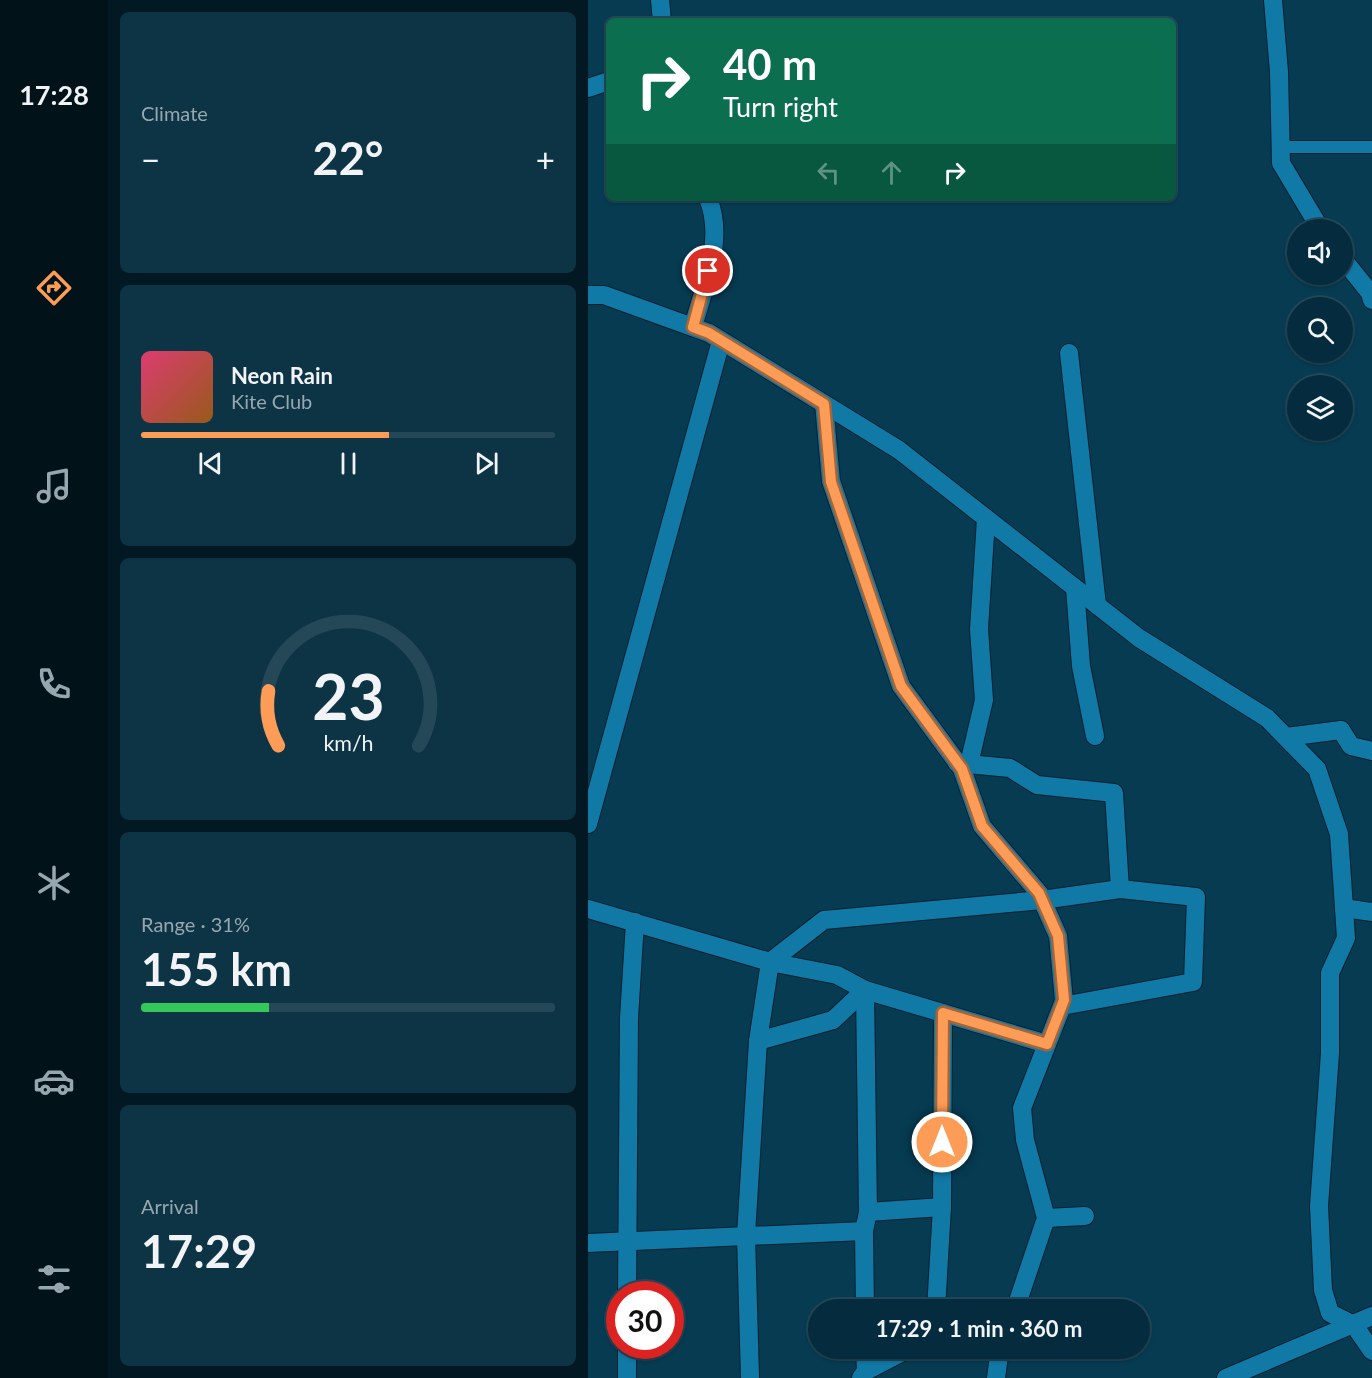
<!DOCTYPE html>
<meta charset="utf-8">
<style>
:root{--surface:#042c3e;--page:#0d3445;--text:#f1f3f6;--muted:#97a7b0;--line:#254858;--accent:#fd9c56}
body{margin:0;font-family:Lato,sans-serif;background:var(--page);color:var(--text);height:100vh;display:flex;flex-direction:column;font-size:22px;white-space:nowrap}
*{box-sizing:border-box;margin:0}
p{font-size:20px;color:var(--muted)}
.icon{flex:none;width:33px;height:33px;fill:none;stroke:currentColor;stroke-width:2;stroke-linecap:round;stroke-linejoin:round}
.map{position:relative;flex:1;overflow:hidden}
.side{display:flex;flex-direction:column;gap:12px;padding:12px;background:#021822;width:480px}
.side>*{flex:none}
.guide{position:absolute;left:18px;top:18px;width:570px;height:183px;border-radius:9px;box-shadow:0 2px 4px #0004,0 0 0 2px var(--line);background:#0b6e4f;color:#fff;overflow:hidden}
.fabs{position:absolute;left:699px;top:219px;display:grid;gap:12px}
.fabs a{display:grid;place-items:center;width:66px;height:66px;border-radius:50%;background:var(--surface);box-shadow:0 2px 4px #0004,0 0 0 2px var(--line);font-size:30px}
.speed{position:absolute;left:18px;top:1281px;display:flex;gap:12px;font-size:30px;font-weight:700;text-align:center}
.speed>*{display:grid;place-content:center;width:78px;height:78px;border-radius:50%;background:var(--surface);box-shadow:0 2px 4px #0004,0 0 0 2px var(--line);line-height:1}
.speed .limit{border:9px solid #d22;background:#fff;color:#111}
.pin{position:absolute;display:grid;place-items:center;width:51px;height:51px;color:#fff;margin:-26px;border:3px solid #fff;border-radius:50%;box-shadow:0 2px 6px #0007}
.me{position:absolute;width:66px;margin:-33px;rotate:0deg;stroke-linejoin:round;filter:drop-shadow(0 0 4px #0008)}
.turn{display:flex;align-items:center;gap:21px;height:126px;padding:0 18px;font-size:27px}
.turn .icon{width:78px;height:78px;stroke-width:2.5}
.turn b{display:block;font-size:42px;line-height:51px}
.lanes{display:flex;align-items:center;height:57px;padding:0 18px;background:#0003;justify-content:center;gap:30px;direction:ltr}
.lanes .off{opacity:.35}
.big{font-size:45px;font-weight:700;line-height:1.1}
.side .card{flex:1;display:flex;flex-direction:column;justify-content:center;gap:9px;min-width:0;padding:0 21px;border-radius:9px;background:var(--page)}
.side .dial{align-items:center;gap:0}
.dial svg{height:156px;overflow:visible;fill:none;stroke:var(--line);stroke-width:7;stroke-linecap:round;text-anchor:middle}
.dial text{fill:var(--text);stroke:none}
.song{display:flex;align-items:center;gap:18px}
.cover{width:72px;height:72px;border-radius:9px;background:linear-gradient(135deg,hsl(340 70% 55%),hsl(30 70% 35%))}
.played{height:6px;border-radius:3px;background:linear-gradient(90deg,var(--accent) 60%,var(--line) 60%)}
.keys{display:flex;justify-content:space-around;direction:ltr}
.heat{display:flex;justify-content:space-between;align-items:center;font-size:33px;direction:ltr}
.charge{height:9px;border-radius:4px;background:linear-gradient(90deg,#34c759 31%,var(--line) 0)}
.trip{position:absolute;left:220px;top:1299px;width:342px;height:60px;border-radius:30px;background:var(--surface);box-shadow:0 2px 4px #0004,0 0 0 2px var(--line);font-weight:700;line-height:60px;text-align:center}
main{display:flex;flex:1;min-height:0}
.tab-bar{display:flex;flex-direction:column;width:108px;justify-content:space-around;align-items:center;background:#021219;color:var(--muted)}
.tab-bar .icon{width:42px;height:42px}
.tab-bar .current{color:var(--accent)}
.tab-bar b{font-size:27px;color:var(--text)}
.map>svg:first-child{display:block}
</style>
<main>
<nav class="tab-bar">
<b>17:28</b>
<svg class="icon current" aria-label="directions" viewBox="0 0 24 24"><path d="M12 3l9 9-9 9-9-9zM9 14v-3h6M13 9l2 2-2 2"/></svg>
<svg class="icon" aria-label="music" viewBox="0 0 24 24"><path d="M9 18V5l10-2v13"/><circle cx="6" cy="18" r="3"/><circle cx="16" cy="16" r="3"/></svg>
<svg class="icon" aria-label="phone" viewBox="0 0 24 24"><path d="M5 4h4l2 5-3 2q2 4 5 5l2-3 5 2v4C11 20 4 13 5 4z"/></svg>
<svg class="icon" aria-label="climate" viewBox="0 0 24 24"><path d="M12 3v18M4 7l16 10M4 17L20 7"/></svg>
<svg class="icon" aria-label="car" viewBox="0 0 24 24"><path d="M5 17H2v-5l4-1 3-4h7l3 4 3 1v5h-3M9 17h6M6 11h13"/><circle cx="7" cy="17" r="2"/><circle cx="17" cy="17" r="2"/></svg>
<svg class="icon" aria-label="filters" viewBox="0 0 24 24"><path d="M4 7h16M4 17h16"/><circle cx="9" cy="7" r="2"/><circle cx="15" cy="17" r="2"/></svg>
</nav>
<section class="side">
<div class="card"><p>Climate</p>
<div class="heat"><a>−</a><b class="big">22°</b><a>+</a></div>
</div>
<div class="card">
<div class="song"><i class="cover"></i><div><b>Neon Rain</b><p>Kite Club</p></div></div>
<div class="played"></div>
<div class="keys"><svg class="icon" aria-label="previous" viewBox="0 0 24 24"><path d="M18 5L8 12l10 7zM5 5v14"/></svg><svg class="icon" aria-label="pause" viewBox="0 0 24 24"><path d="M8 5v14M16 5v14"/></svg><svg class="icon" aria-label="next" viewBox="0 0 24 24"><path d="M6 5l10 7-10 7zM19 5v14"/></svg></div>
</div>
<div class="card dial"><svg viewBox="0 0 100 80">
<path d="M14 69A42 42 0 1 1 86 69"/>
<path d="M14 69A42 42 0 0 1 9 41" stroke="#fd9c56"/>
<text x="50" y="56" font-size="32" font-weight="700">23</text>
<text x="50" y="72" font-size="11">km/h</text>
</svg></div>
<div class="card"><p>Range · 31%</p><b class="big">155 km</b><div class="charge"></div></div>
<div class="card"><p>Arrival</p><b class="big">17:29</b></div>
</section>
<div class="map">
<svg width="784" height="1378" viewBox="0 0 784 1378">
<rect width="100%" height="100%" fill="#063b52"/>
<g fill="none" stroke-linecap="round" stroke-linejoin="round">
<g stroke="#03202f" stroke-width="14">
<polyline id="service" points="693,147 784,147"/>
</g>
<g stroke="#03202f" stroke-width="20">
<g id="minor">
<polyline points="72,0 74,21"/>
<polyline points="685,0 691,72 693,163 733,230"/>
<polyline points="0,88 21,81"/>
<polyline points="754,258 782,293 784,300"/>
<polyline points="0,295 16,295 121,333 311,450 551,638 679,718 729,769 751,834 758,938 742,973 742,1053 731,1206 735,1290 742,1313 766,1325 784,1351"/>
<path d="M105 327C116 286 137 240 120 198"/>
<polyline points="481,353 509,605"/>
<polyline points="236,404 243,481 313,686 374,769 394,826 451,893 470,936 476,1001 434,1108 437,1140 458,1218 427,1310"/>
<polyline points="487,588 493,666 507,736"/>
<polyline points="698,737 753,730 763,746 784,751"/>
<polyline points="381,764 396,700 391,629 398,519"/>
<polyline points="0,824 133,341"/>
<polyline points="756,908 784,912"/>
<polyline points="0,909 182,962 249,975 277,990 459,1044"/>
<polyline points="277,990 280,1212 276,1231 277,1310"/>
<polyline points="474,1006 605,982 608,897 532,889"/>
<polyline points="170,1041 245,1020 277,990"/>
<polyline points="280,1212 354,1207 355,1013"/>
<polyline points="458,1218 497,1216"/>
<polyline points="0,1243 276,1231"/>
<polyline points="39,1294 41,1018 47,922"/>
<polyline points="348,1310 354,1207"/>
<polyline points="39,1346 39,1378"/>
<polyline points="277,1348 278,1371"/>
<polyline points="162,1378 158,1235 170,1041 182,962 236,920 454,900 532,889 526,793 449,785 422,768 369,763"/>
<polyline points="273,1378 278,1371 322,1348"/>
<polyline points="408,1378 412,1348"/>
</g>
</g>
<g stroke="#03202f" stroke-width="20">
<polyline id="tertiary" points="638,1378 784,1316"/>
</g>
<use href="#service" stroke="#1179a6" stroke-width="12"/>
<use href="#minor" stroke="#1179a6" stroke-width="18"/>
<use href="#tertiary" stroke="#1179a6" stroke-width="18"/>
</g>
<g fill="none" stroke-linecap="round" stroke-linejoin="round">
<g stroke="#a46538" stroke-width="15">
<polyline id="route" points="120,271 105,327 121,333 236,404 243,482 313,686 374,769 394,826 451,893 470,936 476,1000 459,1044 355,1013 354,1142"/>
</g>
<use href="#route" stroke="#fd9c56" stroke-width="10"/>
</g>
</svg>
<div class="fabs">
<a><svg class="icon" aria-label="sound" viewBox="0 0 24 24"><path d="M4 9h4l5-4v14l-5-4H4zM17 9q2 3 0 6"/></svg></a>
<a><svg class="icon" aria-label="search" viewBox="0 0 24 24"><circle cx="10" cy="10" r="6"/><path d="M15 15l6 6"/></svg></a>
<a><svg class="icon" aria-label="layers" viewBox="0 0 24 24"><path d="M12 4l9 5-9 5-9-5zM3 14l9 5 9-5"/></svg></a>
</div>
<div class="speed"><div class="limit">30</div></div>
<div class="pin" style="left:120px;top:271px;background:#d93025"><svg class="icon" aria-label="arrive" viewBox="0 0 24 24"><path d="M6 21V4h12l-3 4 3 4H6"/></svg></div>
<svg class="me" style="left:354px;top:1142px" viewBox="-20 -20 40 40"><circle r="17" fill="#fd9c56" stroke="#fff" stroke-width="3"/><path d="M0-11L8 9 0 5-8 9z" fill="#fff"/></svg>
<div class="trip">17:29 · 1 min · 360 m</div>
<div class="guide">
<div class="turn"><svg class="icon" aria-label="right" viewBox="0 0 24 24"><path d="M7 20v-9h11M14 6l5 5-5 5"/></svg><div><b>40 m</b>Turn right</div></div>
<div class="lanes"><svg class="icon off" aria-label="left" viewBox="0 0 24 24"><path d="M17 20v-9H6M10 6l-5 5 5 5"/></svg><svg class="icon off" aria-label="ahead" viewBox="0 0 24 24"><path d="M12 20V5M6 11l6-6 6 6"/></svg><svg class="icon" aria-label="right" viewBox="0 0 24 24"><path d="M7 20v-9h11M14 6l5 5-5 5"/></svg></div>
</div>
</div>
</main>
